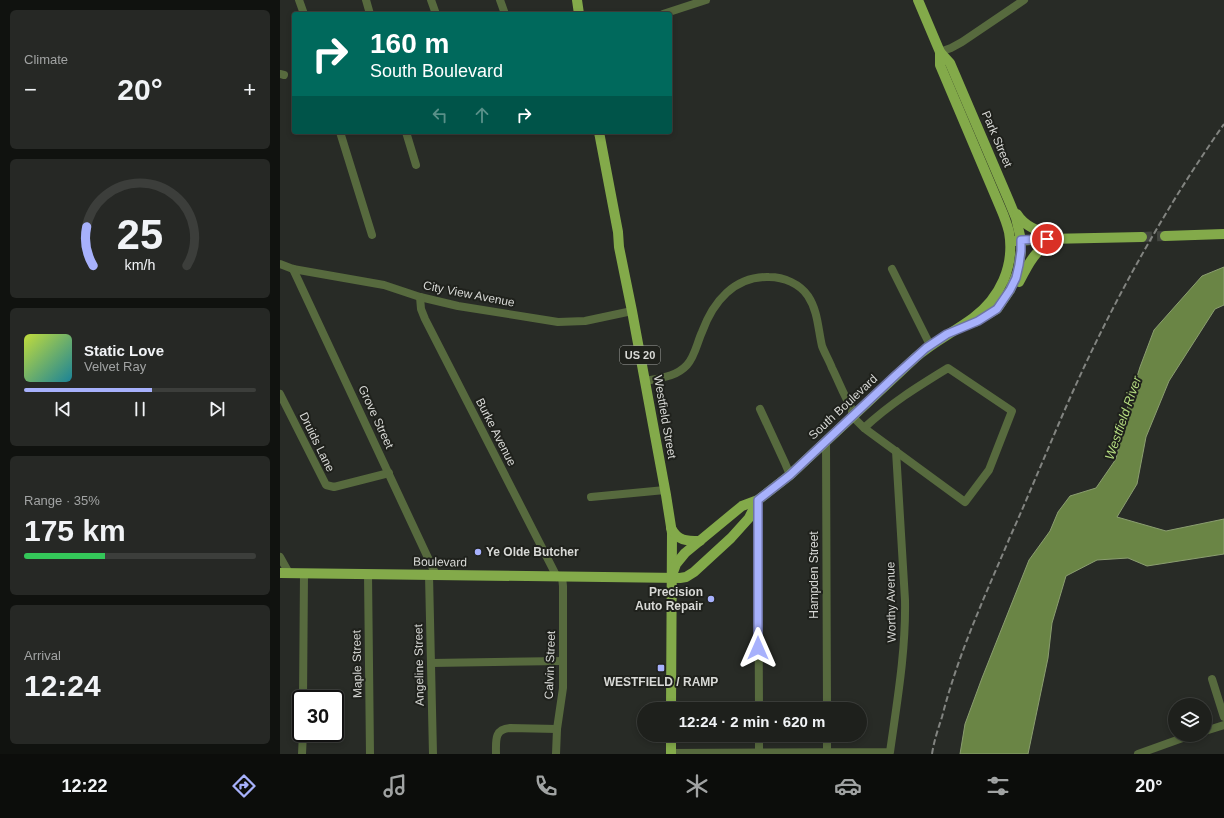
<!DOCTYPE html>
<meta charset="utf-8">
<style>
:root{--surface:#1e201c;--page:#262825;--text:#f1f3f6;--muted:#a1a3a3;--line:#3c3e3b;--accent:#a7b1fc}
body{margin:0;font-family:Helvetica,sans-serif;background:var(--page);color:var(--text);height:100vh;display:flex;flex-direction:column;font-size:15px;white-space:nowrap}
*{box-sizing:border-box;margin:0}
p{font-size:13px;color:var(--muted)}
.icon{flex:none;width:22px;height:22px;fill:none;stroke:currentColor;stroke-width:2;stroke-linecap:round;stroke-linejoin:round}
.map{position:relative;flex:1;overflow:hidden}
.details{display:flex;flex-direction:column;gap:10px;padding:10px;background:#10120f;width:280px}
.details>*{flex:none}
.banner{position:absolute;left:12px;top:12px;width:380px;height:122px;border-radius:4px;box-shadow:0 2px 6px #0003,0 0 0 1px var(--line);background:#00695c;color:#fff;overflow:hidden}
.buttons{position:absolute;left:888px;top:698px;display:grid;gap:8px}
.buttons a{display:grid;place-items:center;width:44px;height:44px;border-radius:50%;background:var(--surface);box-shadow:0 2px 6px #0003,0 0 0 1px var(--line);font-size:20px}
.speed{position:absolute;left:12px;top:690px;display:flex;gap:8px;font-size:20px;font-weight:700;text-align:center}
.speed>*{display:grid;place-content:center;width:52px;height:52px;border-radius:50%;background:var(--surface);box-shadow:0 2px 6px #0003,0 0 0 1px var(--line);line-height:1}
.speed .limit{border:2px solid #111;border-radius:6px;background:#fff;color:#111}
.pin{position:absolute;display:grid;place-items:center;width:34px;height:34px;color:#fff;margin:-17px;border:2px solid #fff;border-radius:50%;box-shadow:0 1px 4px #0007}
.me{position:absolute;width:44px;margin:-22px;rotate:0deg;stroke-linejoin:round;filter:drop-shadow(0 0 3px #0008)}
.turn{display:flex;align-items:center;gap:14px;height:84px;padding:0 12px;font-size:18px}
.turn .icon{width:52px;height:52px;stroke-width:2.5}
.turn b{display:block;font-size:28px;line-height:34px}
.lanes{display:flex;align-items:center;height:38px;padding:0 12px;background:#0003;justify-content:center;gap:20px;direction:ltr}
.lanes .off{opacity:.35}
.big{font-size:30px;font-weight:700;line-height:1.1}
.details .widget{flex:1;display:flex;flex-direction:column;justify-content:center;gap:6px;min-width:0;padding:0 14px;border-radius:6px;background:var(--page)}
.details .dial{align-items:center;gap:0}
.dial svg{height:104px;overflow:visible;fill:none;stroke:var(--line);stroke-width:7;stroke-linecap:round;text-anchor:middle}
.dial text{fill:var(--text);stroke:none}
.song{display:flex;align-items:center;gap:12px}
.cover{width:48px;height:48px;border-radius:6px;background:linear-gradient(135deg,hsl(70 70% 55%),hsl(190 70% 35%))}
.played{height:4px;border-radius:2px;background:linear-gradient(90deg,var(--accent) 55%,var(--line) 55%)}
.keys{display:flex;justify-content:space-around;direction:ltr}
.heat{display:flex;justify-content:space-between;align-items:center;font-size:22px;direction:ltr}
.charge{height:6px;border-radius:3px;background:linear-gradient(90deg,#34c759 35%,var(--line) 0)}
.trip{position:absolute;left:357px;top:702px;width:230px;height:40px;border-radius:20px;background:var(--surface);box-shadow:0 2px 6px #0003,0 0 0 1px var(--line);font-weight:700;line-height:40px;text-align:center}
.tabs{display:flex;height:64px;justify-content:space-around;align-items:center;background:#0c0d0b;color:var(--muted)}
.tabs .icon{width:28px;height:28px}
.tabs .current{color:var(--accent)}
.tabs b{font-size:18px;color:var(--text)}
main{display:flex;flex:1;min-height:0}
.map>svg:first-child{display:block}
</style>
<main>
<section class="details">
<div class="widget"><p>Climate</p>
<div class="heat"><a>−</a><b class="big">20°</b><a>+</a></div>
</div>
<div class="widget dial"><svg viewBox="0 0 100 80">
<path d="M14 69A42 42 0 1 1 86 69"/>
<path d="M14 69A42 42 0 0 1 9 39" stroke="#a7b1fc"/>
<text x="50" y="56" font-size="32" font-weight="700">25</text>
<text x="50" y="72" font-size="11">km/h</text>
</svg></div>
<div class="widget">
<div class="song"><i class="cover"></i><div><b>Static Love</b><p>Velvet Ray</p></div></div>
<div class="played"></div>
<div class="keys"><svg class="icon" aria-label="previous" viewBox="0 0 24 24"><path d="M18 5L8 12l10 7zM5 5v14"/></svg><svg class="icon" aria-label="pause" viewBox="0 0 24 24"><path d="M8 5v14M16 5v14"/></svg><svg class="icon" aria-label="next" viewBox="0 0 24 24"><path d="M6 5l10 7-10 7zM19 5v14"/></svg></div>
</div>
<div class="widget"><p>Range · 35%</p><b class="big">175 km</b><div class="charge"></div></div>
<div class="widget"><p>Arrival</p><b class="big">12:24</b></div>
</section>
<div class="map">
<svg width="944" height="754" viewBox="0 0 944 754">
<rect width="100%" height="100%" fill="#282b26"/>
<polygon fill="#6a8545" stroke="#8b9e70" points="944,267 944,305 935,309 889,381 866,437 857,484 837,517 886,531 944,519 944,554 867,566 848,558 817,560 786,576 772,623 768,658 748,754 680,754 685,724 702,678 749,560 770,531 778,512 790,496 816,488 836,459 847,409 860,367 874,330 922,276"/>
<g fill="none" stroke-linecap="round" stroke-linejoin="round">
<polyline stroke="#424540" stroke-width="10" stroke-dasharray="10 5" stroke-linecap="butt" points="862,237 885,236"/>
<g stroke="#576a3e" stroke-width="8">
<polyline points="19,0 24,14"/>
<polyline points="86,0 90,14"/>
<polyline points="151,0 156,14"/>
<polyline points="220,0 225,14"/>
<polyline points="383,14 426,0"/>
<polyline points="660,52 671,48 682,42 744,0"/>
<polyline points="0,74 4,75"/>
<polyline points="60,132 92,235"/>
<polyline points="126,132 136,165"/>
<polyline points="0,264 13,269 104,285 140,297 178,306 278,322 305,321 352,311"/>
<polyline points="13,269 156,575"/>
<polyline points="612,269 650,345"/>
<polyline points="140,297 141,309 145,319 277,577"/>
<path d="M365 381C380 378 396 377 407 365 415 356 417 343 422 332 433 302 454 276 489 277 504 277 520 284 528 296 538 311 538 329 542 346 545 354 549 360 552 368 559 382 564 396 572 409V416L584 428 685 502 709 470 732 411 668 368C637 387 611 403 584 428"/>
<polyline points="0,394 46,485 54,487 109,473"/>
<polyline points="480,409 505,463 510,475"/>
<polyline points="546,441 547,709"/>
<polyline points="311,497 385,490"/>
<polyline points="478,502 479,709"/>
<polyline points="0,557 9,573"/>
<polyline points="88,574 90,754"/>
<polyline points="149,575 153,754"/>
<polyline points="151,663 283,661"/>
<polyline points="932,679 944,717"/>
<polyline points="23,699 24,574"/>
<polyline points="925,731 944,725"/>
<polyline points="479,735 479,754"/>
<polyline points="547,735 547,754"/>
<path d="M391 753 610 752C617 702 626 651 625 600L616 451"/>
<polyline points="22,754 23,733"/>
<path d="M216 754C216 741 214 729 230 728L277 729"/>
<polyline points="276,754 277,729 283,688 283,586 282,577"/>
<polyline points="858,754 911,735"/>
</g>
<g stroke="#83aa4a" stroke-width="10">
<polyline points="297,0 299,14"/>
<polyline points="638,0 660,52 670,63 729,201 736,218 741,240 741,251 738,271 730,290 717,309 695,322"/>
<polyline points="319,132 338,232 339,247 352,311 386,495 392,533 391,709"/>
<path d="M737 214C745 227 759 232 774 235"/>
<polyline points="885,236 944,234"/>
<polyline points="735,241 767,239 862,237"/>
<path d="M739 282C749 264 755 246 778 242"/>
<path d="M391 528C398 541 406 541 420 541"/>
<polyline points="0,573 400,578 406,577 414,572 451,538 469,518 478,500"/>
<path d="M391 578 396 564 405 553 462 506 478 500 510 475 635 358C653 342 674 332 693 318 720 298 735 266 729 232 727 224 724 216 721 209L660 65V52"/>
<polyline points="391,735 391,754"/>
</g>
<path stroke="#828480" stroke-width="2" stroke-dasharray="6 3" stroke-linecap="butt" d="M652 754C654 741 658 729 662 717 678 654 705 596 730 537 752 488 772 438 794 389 836 296 886 207 944 124"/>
</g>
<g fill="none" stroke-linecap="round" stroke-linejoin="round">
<g stroke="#6d73a4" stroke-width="10">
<polyline id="route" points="478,648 478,500 510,475 616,375 646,348 667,334 698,321 717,309 730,290 736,278 739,265 741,251 741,240 767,239"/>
</g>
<use href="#route" stroke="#a7b1fc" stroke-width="7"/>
</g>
<g fill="#a7b1fc" stroke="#1f211c" stroke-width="1.5">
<circle cx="198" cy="552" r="4"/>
<circle cx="431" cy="599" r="4"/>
<rect x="377" y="664" width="8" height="8" rx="2"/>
</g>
<g text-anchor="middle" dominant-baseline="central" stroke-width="4" stroke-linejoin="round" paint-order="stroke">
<rect fill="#1f211c" stroke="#a0a29e" stroke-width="1" x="340" y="346" width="40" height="18" rx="3"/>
<g font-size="11" font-weight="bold" fill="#d8d9d6">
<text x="360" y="355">US 20</text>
</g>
<g font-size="12" fill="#d8d9d6" stroke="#1f211c">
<text transform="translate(717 139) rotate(67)">Park Street</text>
<text transform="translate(189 294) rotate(11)">City View Avenue</text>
<text transform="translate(563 407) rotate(-43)">South Boulevard</text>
<text transform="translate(96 417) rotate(65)">Grove Street</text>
<text transform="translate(385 417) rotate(80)">Westfield Street</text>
<text transform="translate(216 432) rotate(63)">Burke Avenue</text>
<text transform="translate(37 442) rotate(64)">Druids Lane</text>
<text transform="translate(160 562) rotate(1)">Boulevard</text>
<text transform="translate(534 575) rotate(-90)">Hampden Street</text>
<text transform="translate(611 602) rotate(-91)">Worthy Avenue</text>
<text transform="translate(77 664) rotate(-91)">Maple Street</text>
<text transform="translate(139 665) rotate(-91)">Angeline Street</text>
<text transform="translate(270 665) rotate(-88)">Calvin Street</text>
</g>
<g font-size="12" font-weight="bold" fill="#d8d9d6" stroke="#1f211c" text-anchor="start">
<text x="206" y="552">Ye Olde Butcher</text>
<text x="423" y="592" text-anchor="end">Precision<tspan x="423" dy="14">Auto Repair</tspan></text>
<text x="381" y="682" text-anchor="middle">WESTFIELD / RAMP</text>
</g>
<g font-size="13" font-style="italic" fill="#b3da7f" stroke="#1f211c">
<text transform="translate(843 418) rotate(-71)">Westfield River</text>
</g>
</g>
</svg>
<div class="buttons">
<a><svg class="icon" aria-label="layers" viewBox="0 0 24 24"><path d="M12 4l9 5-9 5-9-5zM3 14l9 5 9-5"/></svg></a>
</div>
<div class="speed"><div class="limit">30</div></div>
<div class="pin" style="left:767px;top:239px;background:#d93025"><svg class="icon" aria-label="arrive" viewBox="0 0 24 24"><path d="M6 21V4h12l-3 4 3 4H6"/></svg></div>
<svg class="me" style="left:478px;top:648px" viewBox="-20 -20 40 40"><path d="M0-17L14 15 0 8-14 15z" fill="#a7b1fc" stroke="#fff" stroke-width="4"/></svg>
<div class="trip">12:24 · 2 min · 620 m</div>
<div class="banner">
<div class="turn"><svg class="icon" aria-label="right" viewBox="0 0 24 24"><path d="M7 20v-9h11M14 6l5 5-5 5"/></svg><div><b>160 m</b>South Boulevard</div></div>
<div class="lanes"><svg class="icon off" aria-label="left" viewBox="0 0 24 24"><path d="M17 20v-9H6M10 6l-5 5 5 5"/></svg><svg class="icon off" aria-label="ahead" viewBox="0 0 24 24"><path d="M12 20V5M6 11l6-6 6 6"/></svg><svg class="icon" aria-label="right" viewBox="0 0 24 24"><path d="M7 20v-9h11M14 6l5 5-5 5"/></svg></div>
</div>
</div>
</main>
<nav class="tabs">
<b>12:22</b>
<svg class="icon current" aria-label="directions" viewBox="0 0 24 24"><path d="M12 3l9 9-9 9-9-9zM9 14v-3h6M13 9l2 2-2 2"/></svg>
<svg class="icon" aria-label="music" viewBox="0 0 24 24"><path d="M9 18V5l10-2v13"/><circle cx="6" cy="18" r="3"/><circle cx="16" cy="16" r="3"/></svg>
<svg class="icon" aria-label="phone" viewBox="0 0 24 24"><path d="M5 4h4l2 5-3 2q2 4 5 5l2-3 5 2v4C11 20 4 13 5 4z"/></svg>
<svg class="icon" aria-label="climate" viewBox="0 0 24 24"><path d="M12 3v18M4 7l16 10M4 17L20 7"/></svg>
<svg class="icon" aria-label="car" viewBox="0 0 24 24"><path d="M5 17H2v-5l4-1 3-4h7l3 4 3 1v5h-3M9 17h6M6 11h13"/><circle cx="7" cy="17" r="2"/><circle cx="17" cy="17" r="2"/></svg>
<svg class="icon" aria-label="filters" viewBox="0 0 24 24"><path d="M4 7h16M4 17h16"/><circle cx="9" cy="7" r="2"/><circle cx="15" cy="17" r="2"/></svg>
<b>20°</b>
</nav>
